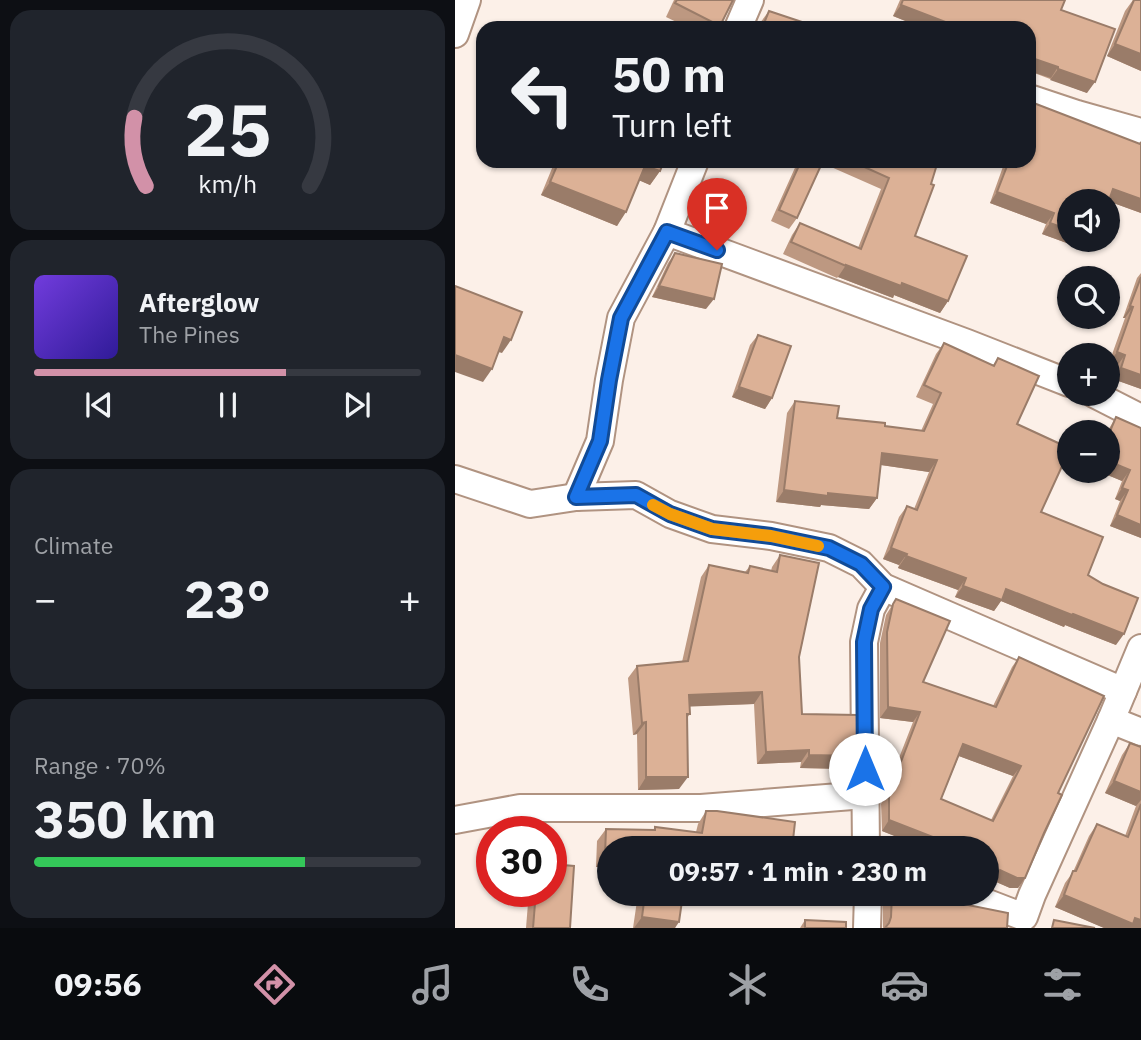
<!DOCTYPE html>
<meta charset="utf-8">
<style>
:root{--surface:#171b24;--page:#20242c;--text:#f1f3f6;--muted:#9ea1a6;--line:#363941;--accent:#d291a8}
body{margin:0;font-family:"IBM Plex Sans",sans-serif;background:var(--page);color:var(--text);height:100vh;display:flex;flex-direction:column;font-size:26px;white-space:nowrap}
*{box-sizing:border-box;margin:0}
p{font-size:23px;color:var(--muted)}
.icon{flex:none;width:38px;height:38px;fill:none;stroke:currentColor;stroke-width:2;stroke-linecap:round;stroke-linejoin:round}
.map{position:relative;flex:1;overflow:hidden}
.details{display:flex;flex-direction:column;gap:10px;padding:10px;background:#0d0f14;width:455px}
.details>*{flex:none}
.guide{position:absolute;left:21px;top:21px;width:560px;height:147px;border-radius:21px;box-shadow:0 2px 5px #0004;background:#171b24;color:var(--text);overflow:hidden}
.fabs{position:absolute;left:602px;top:189px;display:grid;gap:14px}
.fabs a{display:grid;place-items:center;width:63px;height:63px;border-radius:50%;background:var(--surface);box-shadow:0 2px 5px #0004;font-size:35px}
.speed{position:absolute;left:21px;top:816px;display:flex;gap:14px;font-size:35px;font-weight:700;text-align:center}
.speed>*{display:grid;place-content:center;width:91px;height:91px;border-radius:50%;background:var(--surface);box-shadow:0 2px 5px #0004;line-height:1}
.speed .limit{border:10px solid #d22;background:#fff;color:#111}
.pin{position:absolute;display:grid;place-items:center;width:60px;height:60px;color:#fff;margin:-72px -30px;border-radius:50% 50% 50% 0;rotate:-45deg;box-shadow:0 0 7px #0007}
.pin .icon{rotate:45deg}
.me{position:absolute;width:77px;margin:-38px;rotate:0deg;stroke-linejoin:round;filter:drop-shadow(0 0 5px #0008)}
.turn{display:flex;align-items:center;gap:24px;height:147px;padding:0 21px;font-size:32px}
.turn .icon{width:91px;height:91px;stroke-width:2.5}
.turn b{display:block;font-size:49px;line-height:60px}
.big{font-size:52px;font-weight:700;line-height:1.1}
.details .card{flex:1;display:flex;flex-direction:column;justify-content:center;gap:10px;min-width:0;padding:0 24px;border-radius:21px;background:var(--page)}
.details .dial{align-items:center;gap:0}
.dial svg{height:182px;overflow:visible;fill:none;stroke:var(--line);stroke-width:7;stroke-linecap:round;text-anchor:middle}
.dial text{fill:var(--text);stroke:none}
.song{display:flex;align-items:center;gap:21px}
.cover{width:84px;height:84px;border-radius:10px;background:linear-gradient(135deg,hsl(260 70% 55%),hsl(250 70% 35%))}
.played{height:7px;border-radius:4px;background:linear-gradient(90deg,var(--accent) 65%,var(--line) 65%)}
.keys{display:flex;justify-content:space-around;direction:ltr}
.heat{display:flex;justify-content:space-between;align-items:center;font-size:38px;direction:ltr}
.charge{height:10px;border-radius:5px;background:linear-gradient(90deg,#34c759 70%,var(--line) 0)}
.trip{position:absolute;left:142px;top:836px;width:402px;height:70px;border-radius:35px;background:var(--surface);box-shadow:0 2px 5px #0004;font-weight:700;line-height:70px;text-align:center}
.dock{display:flex;height:112px;justify-content:space-around;align-items:center;background:#090b0e;color:var(--muted)}
.dock .icon{width:49px;height:49px}
.dock .selected{color:var(--accent)}
.dock b{font-size:32px;color:var(--text)}
main{display:flex;flex:1;min-height:0}
.map>svg:first-child{display:block}
</style>
<main>
<section class="details">
<div class="card dial"><svg viewBox="0 0 100 80">
<path d="M14 69A42 42 0 1 1 86 69"/>
<path d="M14 69A42 42 0 0 1 9 39" stroke="#d291a8"/>
<text x="50" y="56" font-size="32" font-weight="700">25</text>
<text x="50" y="72" font-size="11">km/h</text>
</svg></div>
<div class="card">
<div class="song"><i class="cover"></i><div><b>Afterglow</b><p>The Pines</p></div></div>
<div class="played"></div>
<div class="keys"><svg class="icon" aria-label="previous" viewBox="0 0 24 24"><path d="M18 5L8 12l10 7zM5 5v14"/></svg><svg class="icon" aria-label="pause" viewBox="0 0 24 24"><path d="M8 5v14M16 5v14"/></svg><svg class="icon" aria-label="next" viewBox="0 0 24 24"><path d="M6 5l10 7-10 7zM19 5v14"/></svg></div>
</div>
<div class="card"><p>Climate</p>
<div class="heat"><a>−</a><b class="big">23°</b><a>+</a></div>
</div>
<div class="card"><p>Range · 70%</p><b class="big">350 km</b><div class="charge"></div></div>
</section>
<div class="map">
<svg width="686" height="928" viewBox="0 0 686 928">
<rect width="100%" height="100%" fill="#fcf0e8"/>
<g fill="none" stroke-linecap="round" stroke-linejoin="round">
<g stroke="#b09381" stroke-width="30">
<g id="minor">
<polyline points="283,28 295,0"/>
<polyline points="0,34 12,0"/>
<polyline points="574,98 622,114 686,132"/>
<polyline points="212,232 512,343 614,383"/>
<polyline points="639,394 686,418"/>
<polyline points="0,479 75,504 121,497 181,495 215,514 257,529 316,536 374,548 406,564 428,587 668,691"/>
<polyline points="121,497 145,441 154,380 166,318 212,232 240,161"/>
<polyline points="656,720 686,732"/>
<polyline points="0,820 65,808 246,808 410,795"/>
<polyline points="411,849 409,642 416,609 428,587"/>
<polyline points="509,894 569,917 577,895 656,720 686,648"/>
<polyline points="412,928 413,894"/>
</g>
</g>
<use href="#minor" stroke="#fff" stroke-width="26"/>
</g>
<g fill="#bd9881" fill-rule="evenodd">
<polygon points="219,0 278,0 264,28 234,28 211,17"/>
<polygon points="445,0 610,0 606,10 632,93 574,71 574,28 468,28 438,16"/>
<polygon points="678,0 686,0 686,71 652,56 670,11"/>
<polygon points="314,11 365,28 304,28 305,23"/>
<polygon points="576,102 684,144 686,142 686,213 653,201 614,240 639,240 631,250 587,234 591,224 535,203 550,161 574,161 574,105"/>
<polygon points="100,161 209,161 205,171 195,185 184,180 162,226 86,195"/>
<polygon points="343,161 483,161 460,236 493,301 485,313 439,295 438,298 383,277 382,278 328,254 337,235 345,223 403,248 426,189 367,163 342,218 334,229 316,221"/>
<polygon points="220,253 251,309 197,297 213,263"/>
<polygon points="686,273 686,389 658,379 662,366 654,363 670,318 668,318 682,278"/>
<polygon points="303,335 317,398 310,409 277,397 295,345"/>
<polygon points="489,343 538,365 543,358 586,512 633,575 661,645 610,625 609,627 546,601 539,611 500,597 503,590 443,568 444,565 428,559 444,517 452,506 459,509 474,472 426,465 422,498 414,509 366,505 365,507 321,502 332,413 340,401 382,418 430,426 466,431 478,404 461,397 481,354"/>
<polygon points="661,417 686,428 686,538 655,526 665,501 660,499 667,481 643,471 653,471 653,432 652,432"/>
<polygon points="325,555 344,657 347,714 393,769 345,768 346,762 302,764 299,704 235,706 235,714 232,718 224,789 183,790 182,734 178,735 173,678 182,666 227,662 246,577 254,565 290,572 295,566 316,571 317,567"/>
<path d="M441 599 468 682 538 706 557 667 564 657 603 793 589 833 570 878 563 888H555L539 881 536 885 532 883V849H470V848L427 831 426 804 458 722 425 718V643L431 615ZM504 756 558 776 536 820 486 799Z"/>
<polygon points="675,743 686,747 686,928 649,928 600,907 610,883 618,872 634,836 642,824 670,836 681,806 650,793 667,755"/>
<polygon points="251,811 340,822 154,849 154,867 141,867 142,841 151,829 198,830 200,827 241,832 243,824"/>
<polygon points="74,891 96,891 115,928 71,928"/>
<polygon points="183,894 228,894 220,928 178,928"/>
<polygon points="428,894 489,894 488,900 552,928 428,928"/>
<polygon points="350,920 350,928 345,928"/>
</g>
<g fill="#9a7c69">
<polygon points="446,5 496,24 493,28 468,28 438,16"/>
<polygon points="660,44 686,54 686,71 652,56"/>
<polygon points="574,57 603,67 596,78 574,71"/>
<polygon points="603,69 640,82 632,93 595,80"/>
<polygon points="190,166 205,171 195,185 181,179"/>
<polygon points="95,182 171,212 162,226 86,195"/>
<polygon points="658,189 686,199 686,213 650,200"/>
<polygon points="542,192 599,213 591,224 535,203"/>
<polygon points="595,223 614,230 614,240 639,240 631,250 587,234"/>
<polygon points="391,265 447,283 493,301 485,313 439,295 438,298 383,277"/>
<polygon points="204,286 259,299 251,309 197,297"/>
<polygon points="675,306 678,307 670,318 668,318"/>
<polygon points="49,337 56,340 47,353 40,351"/>
<polygon points="662,352 670,355 662,366 654,363"/>
<polygon points="0,355 37,369 28,382 0,372"/>
<polygon points="666,368 686,375 686,389 658,379"/>
<polygon points="284,387 317,398 310,409 277,397"/>
<polygon points="427,453 482,460 474,472 419,464"/>
<polygon points="653,461 675,470 667,481 643,471 653,471"/>
<polygon points="667,488 673,490 665,501 660,499"/>
<polygon points="329,490 373,493 422,498 414,509 366,505 365,507 321,502"/>
<polygon points="662,515 686,525 686,538 655,526"/>
<polygon points="436,548 452,554 444,565 428,559"/>
<polygon points="451,556 511,578 503,590 443,568"/>
<polygon points="508,586 551,589 669,634 661,645 610,625 609,627 546,601 539,611 500,597"/>
<polygon points="307,692 299,704 225,707 234,695"/>
<polygon points="433,707 465,712 458,722 425,718"/>
<polygon points="191,722 182,734 178,735 187,723"/>
<polygon points="508,744 566,766 558,776 501,755"/>
<polygon points="354,750 346,762 302,764 311,752"/>
<polygon points="354,755 402,756 393,769 345,768"/>
<polygon points="191,777 233,777 224,789 183,790"/>
<polygon points="659,781 686,792 686,800 681,806 650,793"/>
<polygon points="434,820 478,837 470,848 427,831"/>
<polygon points="150,855 154,855 154,867 141,867"/>
<polygon points="532,870 545,870 570,878 563,888 555,888 539,881 536,885 532,883"/>
<polygon points="609,895 686,920 686,928 649,928 600,907"/>
<polygon points="187,917 224,922 220,928 179,928"/>
</g>
<g fill="#dcb196" stroke="#9a7c69" stroke-width="2" fill-rule="evenodd">
<polygon points="222,0 278,0 265,26 220,3"/>
<polygon points="448,0 610,0 606,10 660,29 640,82 603,69 603,67 574,57 574,28 498,28 495,27 496,24 446,5"/>
<polygon points="679,0 686,0 686,54 660,44"/>
<polygon points="314,11 365,28 307,28"/>
<polygon points="576,102 685,144 686,142 686,199 658,189 653,203 653,201 614,201 614,230 595,223 599,213 542,192 554,161 574,161 574,107"/>
<polygon points="104,161 209,161 205,171 190,166 171,212 95,182"/>
<polygon points="346,161 368,161 342,218 324,210"/>
<polygon points="396,161 483,161 476,184 479,185 460,236 512,256 493,301 447,283 446,286 391,265 391,266 336,242 345,223 406,249 434,178"/>
<polygon points="220,253 267,264 259,299 204,286"/>
<polygon points="686,277 686,375 666,368 670,355 662,352 678,307 675,306"/>
<polygon points="0,286 67,312 56,340 49,337 37,369 0,355"/>
<polygon points="303,335 336,346 317,398 284,387"/>
<polygon points="489,343 539,366 543,358 584,376 562,424 614,448 614,451 586,512 648,537 633,575 648,584 683,598 669,634 618,614 617,615 551,589 547,600 508,586 511,578 451,556 452,554 436,548 452,506 462,510 482,460 427,453 422,498 373,493 373,496 329,490 340,401 384,406 382,418 430,423 430,426 469,431 486,393 469,385"/>
<polygon points="661,417 686,428 686,525 662,515 673,490 667,488 675,470 653,461 653,436"/>
<polygon points="325,555 364,563 344,657 347,714 402,715 402,756 354,755 354,750 311,752 307,692 234,695 235,714 232,714 233,777 191,777 191,722 187,723 182,666 233,661 254,565 293,573 295,566 322,572"/>
<path d="M441 599 495 621 468 682 541 707 564 657 649 696 603 793 607 795 589 833 570 878H562L545 870 543 874 532 870V849H480L474 846 478 837 434 820V793L465 712 433 707 432 632 438 604ZM508 744 566 766 538 821 486 799Z"/>
<polygon points="675,743 686,747 686,792 659,781"/>
<polygon points="686,804 686,920 680,918 678,924 609,895 618,871 621,871 642,824 673,837"/>
<polygon points="251,811 262,811 340,822 337,849 154,849 154,855 150,855 151,829 200,830 200,827 247,833"/>
<polygon points="96,864 119,866 115,928 78,928 81,891 96,891"/>
<polygon points="190,894 228,894 224,922 187,917"/>
<polygon points="437,894 489,894 488,900 553,913 552,928 430,928 434,923 436,917"/>
<polygon points="350,920 391,922 391,928 350,928"/>
<polygon points="599,920 640,928 597,928"/>
</g>
<g fill="none" stroke-linecap="round" stroke-linejoin="round">
<g stroke="#114b97" stroke-width="18">
<polyline id="route" points="262,250 212,232 166,318 154,380 145,441 121,497 181,495 215,514 257,529 316,536 374,548 406,564 428,587 416,609 409,642 410,769"/>
</g>
<use href="#route" stroke="#1a73e8" stroke-width="12"/>
<polyline stroke="#f59e0b" stroke-width="12" points="198,505 215,514 257,529 316,536 363,546"/>
</g>
</svg>
<div class="fabs">
<a><svg class="icon" aria-label="sound" viewBox="0 0 24 24"><path d="M4 9h4l5-4v14l-5-4H4zM17 9q2 3 0 6"/></svg></a>
<a><svg class="icon" aria-label="search" viewBox="0 0 24 24"><circle cx="10" cy="10" r="6"/><path d="M15 15l6 6"/></svg></a>
<a>+</a>
<a>−</a>
</div>
<div class="speed"><div class="limit">30</div></div>
<div class="pin" style="left:262px;top:250px;background:#d93025"><svg class="icon" aria-label="arrive" viewBox="0 0 24 24"><path d="M6 21V4h12l-3 4 3 4H6"/></svg></div>
<svg class="me" style="left:410px;top:769px" viewBox="-20 -20 40 40"><circle r="19" fill="#fff"/><path d="M0-13L10 11 0 6-10 11z" fill="#1a73e8"/></svg>
<div class="trip">09:57 · 1 min · 230 m</div>
<div class="guide">
<div class="turn"><svg class="icon" aria-label="left" viewBox="0 0 24 24"><path d="M17 20v-9H6M10 6l-5 5 5 5"/></svg><div><b>50 m</b>Turn left</div></div>
</div>
</div>
</main>
<nav class="dock">
<b>09:56</b>
<svg class="icon selected" aria-label="directions" viewBox="0 0 24 24"><path d="M12 3l9 9-9 9-9-9zM9 14v-3h6M13 9l2 2-2 2"/></svg>
<svg class="icon" aria-label="music" viewBox="0 0 24 24"><path d="M9 18V5l10-2v13"/><circle cx="6" cy="18" r="3"/><circle cx="16" cy="16" r="3"/></svg>
<svg class="icon" aria-label="phone" viewBox="0 0 24 24"><path d="M5 4h4l2 5-3 2q2 4 5 5l2-3 5 2v4C11 20 4 13 5 4z"/></svg>
<svg class="icon" aria-label="climate" viewBox="0 0 24 24"><path d="M12 3v18M4 7l16 10M4 17L20 7"/></svg>
<svg class="icon" aria-label="car" viewBox="0 0 24 24"><path d="M5 17H2v-5l4-1 3-4h7l3 4 3 1v5h-3M9 17h6M6 11h13"/><circle cx="7" cy="17" r="2"/><circle cx="17" cy="17" r="2"/></svg>
<svg class="icon" aria-label="filters" viewBox="0 0 24 24"><path d="M4 7h16M4 17h16"/><circle cx="9" cy="7" r="2"/><circle cx="15" cy="17" r="2"/></svg>
</nav>
